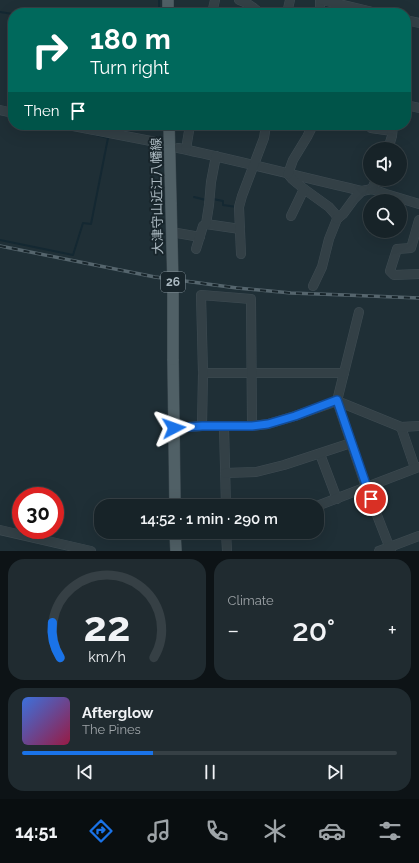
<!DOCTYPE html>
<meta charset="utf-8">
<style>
:root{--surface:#172328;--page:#202b30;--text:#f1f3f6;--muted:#9ea4a8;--line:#364045;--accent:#1a73e8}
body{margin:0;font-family:Raleway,"Noto Sans JP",sans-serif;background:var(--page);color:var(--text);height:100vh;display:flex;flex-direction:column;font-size:15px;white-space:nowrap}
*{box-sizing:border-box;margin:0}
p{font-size:13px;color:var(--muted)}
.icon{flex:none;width:22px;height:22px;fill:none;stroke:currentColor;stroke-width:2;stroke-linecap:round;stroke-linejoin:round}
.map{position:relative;height:551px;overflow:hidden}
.details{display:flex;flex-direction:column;gap:8px;padding:8px;background:#0d1316;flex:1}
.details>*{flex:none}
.banner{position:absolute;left:8px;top:8px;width:403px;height:122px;border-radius:16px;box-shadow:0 4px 16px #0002,0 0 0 1px var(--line);background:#00695c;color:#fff;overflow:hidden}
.tools{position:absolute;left:363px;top:142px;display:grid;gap:8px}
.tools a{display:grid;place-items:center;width:44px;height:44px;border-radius:50%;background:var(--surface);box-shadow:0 4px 16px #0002,0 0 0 1px var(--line);font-size:20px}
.speed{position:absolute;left:12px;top:487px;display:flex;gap:8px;font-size:20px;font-weight:700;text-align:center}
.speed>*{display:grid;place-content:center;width:52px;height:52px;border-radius:50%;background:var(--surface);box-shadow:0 4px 16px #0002,0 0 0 1px var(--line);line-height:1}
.speed .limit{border:6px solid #d22;background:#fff;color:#111}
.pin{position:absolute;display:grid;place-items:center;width:34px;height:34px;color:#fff;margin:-17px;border:2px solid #fff;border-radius:50%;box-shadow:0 1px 4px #0007}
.me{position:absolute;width:44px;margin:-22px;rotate:86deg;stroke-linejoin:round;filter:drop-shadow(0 0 3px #0008)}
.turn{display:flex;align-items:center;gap:14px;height:84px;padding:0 16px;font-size:18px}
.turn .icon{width:52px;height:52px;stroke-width:2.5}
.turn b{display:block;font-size:28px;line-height:34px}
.then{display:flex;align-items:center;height:38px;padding:0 16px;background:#0003;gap:8px;font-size:15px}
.big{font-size:30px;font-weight:600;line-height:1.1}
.details .widget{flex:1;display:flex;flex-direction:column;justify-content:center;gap:6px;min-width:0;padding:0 14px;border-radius:16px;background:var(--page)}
.details .dial{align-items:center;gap:0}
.dial svg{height:104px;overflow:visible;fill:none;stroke:var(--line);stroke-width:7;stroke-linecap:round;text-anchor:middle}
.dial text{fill:var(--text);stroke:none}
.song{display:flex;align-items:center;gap:12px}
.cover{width:48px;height:48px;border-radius:6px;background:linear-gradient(135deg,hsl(220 70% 55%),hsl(340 70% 35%))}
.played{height:4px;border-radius:2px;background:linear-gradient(90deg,var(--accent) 35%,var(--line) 35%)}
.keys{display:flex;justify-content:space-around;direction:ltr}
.heat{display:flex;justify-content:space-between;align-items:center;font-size:22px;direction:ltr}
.details .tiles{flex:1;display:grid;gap:8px;grid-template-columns:1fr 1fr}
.widget:last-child{grid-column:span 2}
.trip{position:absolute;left:94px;top:499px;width:230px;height:40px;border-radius:16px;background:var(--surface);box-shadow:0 4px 16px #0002,0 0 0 1px var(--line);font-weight:600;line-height:40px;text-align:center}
.tabs{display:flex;height:64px;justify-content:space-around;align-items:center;background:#090e10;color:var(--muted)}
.tabs .icon{width:28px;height:28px}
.tabs .active{color:var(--accent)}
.tabs b{font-size:18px;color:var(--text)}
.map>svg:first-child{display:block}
</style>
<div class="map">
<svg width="419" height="551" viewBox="0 0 419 551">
<rect width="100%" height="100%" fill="#1f2f36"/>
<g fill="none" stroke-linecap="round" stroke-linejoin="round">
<g stroke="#142832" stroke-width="2">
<polyline points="159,0 159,13"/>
<polyline points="0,12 13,14"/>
<polyline points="52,125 67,128"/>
<polyline points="194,197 206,200"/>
<polyline points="213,199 223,201 223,205 237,207"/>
<polyline points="0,240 73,255 83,223 91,224 108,138 93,134"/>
</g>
<g stroke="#3f4c53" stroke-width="10">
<g id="minor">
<path d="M239 0C249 3 252 7 260 13"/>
<polyline points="320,0 320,13"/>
<polyline points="322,0 377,13"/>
<polyline points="212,13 215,0"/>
<polyline points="287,13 290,0"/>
<polyline points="406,20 419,23"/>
<polyline points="406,105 419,108"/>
<polyline points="0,110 13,113"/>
<polyline points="68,125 156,142"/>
<polyline points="371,128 392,131"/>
<path d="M178 148C240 161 301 177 362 191L372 189 386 194 419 204"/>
<polyline points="186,149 190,125"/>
<polyline points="388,149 392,136 393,125"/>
<polyline points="288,174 292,179 304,189 329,207 336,215 337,219 329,239 322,267 313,286"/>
<polyline points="288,174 293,160 307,137 313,125"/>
<polyline points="372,189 376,179"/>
<polyline points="291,216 304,189"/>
<polyline points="337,219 343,214 354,199 362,191"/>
<polyline points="419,220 411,248 397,249 390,271 394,275 419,274"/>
<polyline points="206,224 240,229"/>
<polyline points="177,233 200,237"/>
<polyline points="196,249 203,226 206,224 209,205 211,182 216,156"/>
<polyline points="241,254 239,207 242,196 264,138 266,125"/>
<polyline points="359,312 337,401 366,487 391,551"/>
<polyline points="203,373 344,373"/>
<polyline points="202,426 203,373 201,295 251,299 252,426"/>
<polyline points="224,427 226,506"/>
<polyline points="401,427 415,468"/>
<polyline points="174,428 202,426 252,426 268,424 295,416 337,401 401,427 419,426"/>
<polyline points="320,454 337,499"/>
<polyline points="225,473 256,472 284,465 351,443"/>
<polyline points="317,506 419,467"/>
<polyline points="0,530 91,551"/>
<polyline points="226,532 227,551"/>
<polyline points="379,551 419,536"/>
</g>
</g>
<g stroke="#3f4c53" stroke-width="12">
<g id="major">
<polyline points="168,0 168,13"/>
<polyline points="169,125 171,204"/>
<polyline points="173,359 175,506"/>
<polyline points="175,532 176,551"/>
</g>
</g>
<use href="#minor" stroke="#334046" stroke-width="9"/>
<use href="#major" stroke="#506066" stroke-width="11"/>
<g stroke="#55656d" stroke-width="3.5">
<polyline id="rail" points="0,246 155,277 237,288 291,293 345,295 419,298"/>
</g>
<use href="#rail" stroke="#18252b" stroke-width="2" stroke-dasharray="6" stroke-linecap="butt"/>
<g stroke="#3f4c53" stroke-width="12" stroke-linecap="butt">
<polyline id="major-bridge" points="171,204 173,285 173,359"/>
</g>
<use href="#major-bridge" stroke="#506066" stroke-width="11"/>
</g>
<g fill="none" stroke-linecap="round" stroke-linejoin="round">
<g stroke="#114b97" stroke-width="10">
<polyline id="route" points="174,428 202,426 252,426 268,424 295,416 337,400 371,499"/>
</g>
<use href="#route" stroke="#1a73e8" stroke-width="7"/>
</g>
<g text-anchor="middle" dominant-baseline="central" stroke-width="4" stroke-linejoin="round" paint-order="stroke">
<rect fill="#18252b" stroke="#808e95" stroke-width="1" x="161" y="272" width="24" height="20" rx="3"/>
<g font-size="12" font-weight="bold" fill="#adbbc3">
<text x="173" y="282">26</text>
</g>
<g font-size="13" fill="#adbbc3" stroke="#18252b">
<text transform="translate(157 196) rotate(-91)">大津守山近江八幡線</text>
</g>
</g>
</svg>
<div class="tools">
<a><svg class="icon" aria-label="sound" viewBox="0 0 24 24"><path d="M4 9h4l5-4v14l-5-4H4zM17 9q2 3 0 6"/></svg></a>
<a><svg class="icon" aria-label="search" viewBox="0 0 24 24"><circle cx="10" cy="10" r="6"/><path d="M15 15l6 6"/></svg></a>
</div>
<div class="speed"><div class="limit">30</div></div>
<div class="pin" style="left:371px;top:499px;background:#d93025"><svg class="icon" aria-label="arrive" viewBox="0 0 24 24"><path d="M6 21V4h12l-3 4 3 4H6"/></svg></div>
<svg class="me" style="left:174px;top:428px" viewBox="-20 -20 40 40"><path d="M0-17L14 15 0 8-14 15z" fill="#1a73e8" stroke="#fff" stroke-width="4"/></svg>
<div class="trip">14:52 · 1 min · 290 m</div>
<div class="banner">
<div class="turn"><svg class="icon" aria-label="right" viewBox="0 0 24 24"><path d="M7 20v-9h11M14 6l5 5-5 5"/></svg><div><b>180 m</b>Turn right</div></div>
<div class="then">Then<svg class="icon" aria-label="arrive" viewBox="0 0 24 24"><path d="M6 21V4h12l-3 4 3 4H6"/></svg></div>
</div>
</div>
<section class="details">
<div class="tiles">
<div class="widget dial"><svg viewBox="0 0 100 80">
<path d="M14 69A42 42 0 1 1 86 69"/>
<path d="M14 69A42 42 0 0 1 8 42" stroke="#1a73e8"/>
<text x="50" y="56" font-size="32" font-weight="700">22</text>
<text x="50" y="72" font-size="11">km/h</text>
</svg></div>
<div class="widget"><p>Climate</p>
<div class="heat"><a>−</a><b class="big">20°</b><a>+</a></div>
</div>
<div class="widget">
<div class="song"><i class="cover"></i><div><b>Afterglow</b><p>The Pines</p></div></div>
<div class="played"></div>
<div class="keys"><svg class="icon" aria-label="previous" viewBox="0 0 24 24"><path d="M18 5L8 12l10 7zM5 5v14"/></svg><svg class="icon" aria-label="pause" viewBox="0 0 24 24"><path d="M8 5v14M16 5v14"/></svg><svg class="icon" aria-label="next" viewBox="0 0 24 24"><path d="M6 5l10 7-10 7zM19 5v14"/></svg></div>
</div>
</div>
</section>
<nav class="tabs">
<b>14:51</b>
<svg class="icon active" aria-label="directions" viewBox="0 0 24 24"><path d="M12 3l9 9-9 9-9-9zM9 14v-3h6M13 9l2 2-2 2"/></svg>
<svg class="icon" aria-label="music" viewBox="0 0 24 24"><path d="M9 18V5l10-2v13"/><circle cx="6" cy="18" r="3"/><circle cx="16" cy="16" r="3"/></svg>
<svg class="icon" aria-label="phone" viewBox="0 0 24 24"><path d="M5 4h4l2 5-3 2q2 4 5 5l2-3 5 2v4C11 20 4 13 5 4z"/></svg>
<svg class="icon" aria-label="climate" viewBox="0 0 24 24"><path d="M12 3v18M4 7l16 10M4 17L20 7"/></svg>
<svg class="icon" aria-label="car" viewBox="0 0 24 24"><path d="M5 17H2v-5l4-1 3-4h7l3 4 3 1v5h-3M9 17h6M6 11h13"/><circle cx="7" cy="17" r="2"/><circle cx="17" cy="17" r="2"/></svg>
<svg class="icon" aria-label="filters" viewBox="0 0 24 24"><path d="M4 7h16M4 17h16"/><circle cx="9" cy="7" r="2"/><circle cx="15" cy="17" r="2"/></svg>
</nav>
